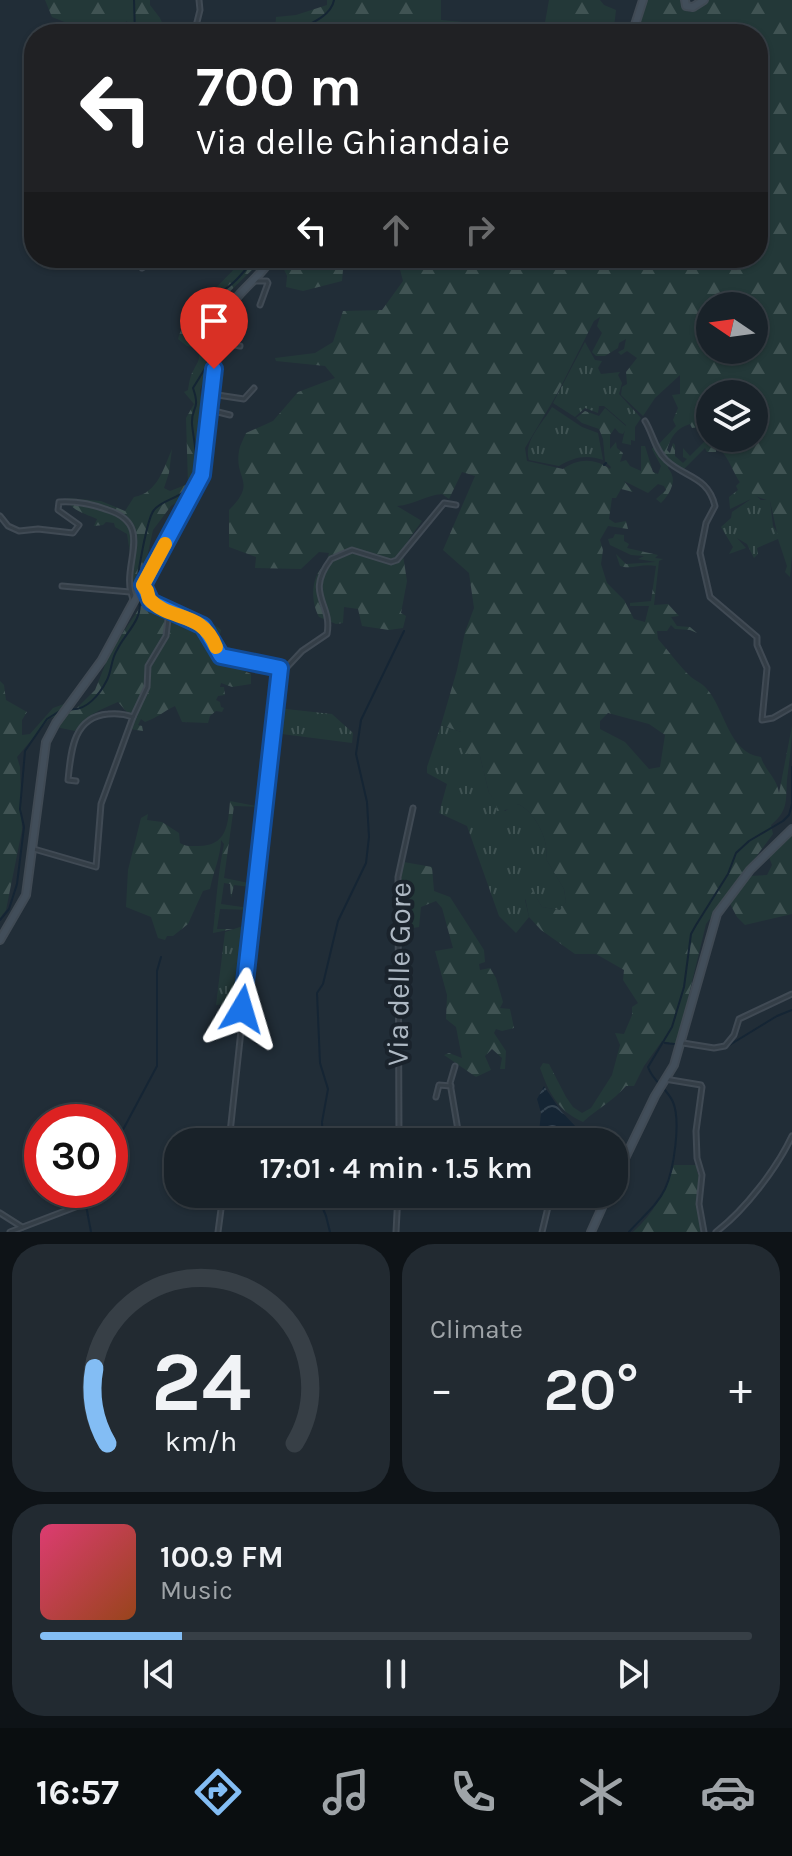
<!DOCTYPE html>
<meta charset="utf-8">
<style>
:root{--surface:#192229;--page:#222a31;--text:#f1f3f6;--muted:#9fa4a8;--line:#373f46;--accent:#83bdf4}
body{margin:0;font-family:Karla,sans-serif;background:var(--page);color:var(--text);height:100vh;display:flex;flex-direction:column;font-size:30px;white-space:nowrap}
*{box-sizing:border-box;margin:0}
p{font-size:26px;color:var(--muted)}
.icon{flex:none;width:44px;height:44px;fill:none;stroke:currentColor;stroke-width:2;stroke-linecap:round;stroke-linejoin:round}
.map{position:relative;height:1232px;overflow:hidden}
.drawer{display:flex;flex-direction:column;gap:12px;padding:12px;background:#0e1317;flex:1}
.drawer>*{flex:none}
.top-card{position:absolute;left:24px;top:24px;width:744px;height:244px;border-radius:32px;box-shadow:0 2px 6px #0004,0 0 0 2px var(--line);background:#202124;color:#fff;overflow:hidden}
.needle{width:52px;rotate:283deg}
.buttons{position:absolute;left:696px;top:292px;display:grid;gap:16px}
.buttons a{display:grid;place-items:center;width:72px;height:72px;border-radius:50%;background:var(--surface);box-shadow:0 2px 6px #0004,0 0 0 2px var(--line);font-size:40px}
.speed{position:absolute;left:24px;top:1104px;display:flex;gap:16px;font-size:40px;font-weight:700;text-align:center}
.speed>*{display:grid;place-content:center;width:104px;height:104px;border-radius:50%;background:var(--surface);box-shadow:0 2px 6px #0004,0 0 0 2px var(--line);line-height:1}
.speed .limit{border:12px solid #d22;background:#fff;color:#111}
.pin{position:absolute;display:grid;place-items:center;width:68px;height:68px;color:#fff;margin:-82px -34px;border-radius:50% 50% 50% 0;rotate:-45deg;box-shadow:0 0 8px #0007}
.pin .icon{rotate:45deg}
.me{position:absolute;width:88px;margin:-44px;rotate:7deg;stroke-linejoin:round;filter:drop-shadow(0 0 6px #0008)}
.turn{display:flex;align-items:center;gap:28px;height:168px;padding:0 40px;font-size:36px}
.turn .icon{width:104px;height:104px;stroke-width:2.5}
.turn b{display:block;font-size:56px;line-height:68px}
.lanes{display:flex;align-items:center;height:76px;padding:0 40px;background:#0003;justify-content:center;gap:40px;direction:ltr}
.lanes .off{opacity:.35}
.big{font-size:60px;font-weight:600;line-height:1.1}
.drawer .tile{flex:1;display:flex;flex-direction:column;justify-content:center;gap:12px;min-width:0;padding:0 28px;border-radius:32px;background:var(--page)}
.drawer .dial{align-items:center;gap:0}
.dial svg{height:208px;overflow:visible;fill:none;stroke:var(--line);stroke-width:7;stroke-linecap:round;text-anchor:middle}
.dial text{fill:var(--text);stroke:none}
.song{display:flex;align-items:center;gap:24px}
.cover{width:96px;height:96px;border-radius:12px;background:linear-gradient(135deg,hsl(340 70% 55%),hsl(20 70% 35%))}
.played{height:8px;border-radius:4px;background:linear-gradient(90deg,var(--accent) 20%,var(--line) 20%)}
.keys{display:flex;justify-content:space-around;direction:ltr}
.heat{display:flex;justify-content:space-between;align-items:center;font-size:44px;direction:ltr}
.drawer .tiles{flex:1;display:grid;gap:12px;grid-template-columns:1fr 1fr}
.tile:last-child{grid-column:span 2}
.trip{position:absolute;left:164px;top:1128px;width:464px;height:80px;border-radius:32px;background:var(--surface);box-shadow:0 2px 6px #0004,0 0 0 2px var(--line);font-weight:600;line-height:80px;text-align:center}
.tabs{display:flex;height:128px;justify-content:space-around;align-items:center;background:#0a0e10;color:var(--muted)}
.tabs .icon{width:56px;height:56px}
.tabs .active{color:var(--accent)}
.tabs b{font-size:36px;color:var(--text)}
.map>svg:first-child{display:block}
</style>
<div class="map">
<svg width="792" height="1232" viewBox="0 0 792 1232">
<defs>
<pattern id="grass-tufts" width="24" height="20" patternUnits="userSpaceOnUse" patternTransform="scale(2)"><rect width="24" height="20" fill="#233838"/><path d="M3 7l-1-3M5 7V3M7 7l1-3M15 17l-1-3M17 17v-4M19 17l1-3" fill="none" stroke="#405353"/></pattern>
<pattern id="forest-firs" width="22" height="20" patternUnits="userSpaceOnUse" patternTransform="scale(2)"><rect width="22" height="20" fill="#233838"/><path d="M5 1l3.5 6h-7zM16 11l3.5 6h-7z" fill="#405353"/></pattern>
<pattern id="water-waves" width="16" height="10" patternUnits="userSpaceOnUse" patternTransform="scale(2)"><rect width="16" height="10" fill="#152534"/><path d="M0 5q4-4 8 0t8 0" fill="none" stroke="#344350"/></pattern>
</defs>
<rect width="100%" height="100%" fill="#212d37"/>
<g fill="url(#grass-tufts)">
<polygon points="585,342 595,360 602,361 598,368 601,374 620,372 618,375 622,383 619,394 641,418 635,427 635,441 631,440 631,445 622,443 626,425 604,406 599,406 598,413 585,408 575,417 553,403"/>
<path d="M552 407 582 427 598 433 603 460C587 454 573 457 559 466L529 460C523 441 543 423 552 407Z"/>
<polygon points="740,482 761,500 770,500 773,526 792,555 790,577 785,572 787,566 778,539 757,548 758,554 754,558 747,544 737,538 746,548 729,554 733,547 721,527 731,518 732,512 751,499 730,509 729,497 738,490 736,486"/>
<polygon points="277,708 332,714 353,733 352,743 274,733"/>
<path d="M441 725 461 732 472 753 480 756 489 793 505 811 518 804C535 812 550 841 546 859L564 889 566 902 560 910 542 907 532 891 525 900 529 917 516 933 499 916 467 826 439 813 447 784 427 773V767Z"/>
<polygon points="249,924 241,1002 216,1005 225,932"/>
</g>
<g fill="url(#forest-firs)" fill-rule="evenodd">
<path d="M45 0H150V5L160 18 167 34H130L127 21C113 31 99 34 82 34L72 25 52 17Z"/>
<polygon points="327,0 441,0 441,20 485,24 485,34 473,30 464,34 348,34 342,26 334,26 327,34 275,34 276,17 296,15 327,5"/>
<polygon points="549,0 600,0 604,5 616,10 614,27 611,34 543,34"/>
<path d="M647 0H681L685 9 690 12 709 0H792V556L778 537 770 501C730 490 740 468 716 445V452H707L705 448 684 469 669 462 668 468C678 479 671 493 661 503L656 499 666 490 664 486 658 484 648 493 624 481 633 492 621 489 616 498H612L609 519 615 523 626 521 628 529 608 526 600 540 603 550 601 564 607 583 624 600 634 619 645 622 649 606H630V603L651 601 656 566C642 563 631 570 620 566L616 554 626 564 656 562 638 559 644 556 631 555 610 545 608 539 613 538 615 534 624 535V541L629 544 627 548 658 555 655 558 663 559 659 561 654 605 668 604 679 616 671 617 677 626 690 627 697 633 690 630 675 629 671 625 667 631H657L658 639C669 651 679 666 691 677 696 681 702 683 706 688 725 708 728 753 761 757 764 769 777 778 779 793L792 726C792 742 790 756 788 772 784 795 792 808 771 825L773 834 706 924 677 1044 662 1041 644 1066 634 1086H626C612 1102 598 1108 583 1122 558 1111 549 1093 540 1068L543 1063 549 1064 566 1097 573 1107 582 1113 591 1108 612 1075 620 1045 615 1033 624 1034 632 1015V1007L638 1003 623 980 624 970 596 954H575L541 930 529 917 523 887 527 882 542 907 560 910 566 902 564 889 546 859C550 841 535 812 518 804L512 809 497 811 496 802 489 793 480 756 463 753 461 732 441 725 457 670 465 632 474 608 469 573 443 550 475 476 462 472 449 499 442 494C426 495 414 505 397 506L422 521 409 539 403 555 407 581 401 613 406 616 403 628 389 630 362 626 358 609 344 607 343 623 336 624 319 617C313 606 311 590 316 577 320 568 327 563 329 553L319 552 301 569 255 568 256 557 229 547V510C258 481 234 480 239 451 240 445 244 438 246 433L273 421 298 392 335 378 325 366 276 361 275 358 315 353 333 342 343 311 382 310 403 281 397 258H758V34H634L640 12ZM710 306H754V350H710ZM600 317 597 326 602 333 592 352 596 356H605L618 348 619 343 626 339 624 349 618 352 621 355 627 351 637 358 626 372 627 384 622 387 621 395 643 416 655 398 680 375V394L672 395 678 408 673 420 676 426 658 445 663 458 654 446 652 449 661 466 658 474 653 472 645 446H641V471L630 466 626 460 620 462 623 453 617 448 616 442 610 449V435L615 428 619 433 623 434 627 427 605 408 599 416 585 411 576 418 582 423 599 429 603 439 605 461 611 467 610 469C595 458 578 458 563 469L527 461 525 448 557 394 594 321ZM710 394H754V438H710ZM690 424 692 428 699 427 708 438 690 456 683 448V457L687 459 683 463 675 456V445L673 443 670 453 667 450C671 436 677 428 690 424ZM608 713 649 724 665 735 660 767 649 769 625 742 600 729V721Z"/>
<path d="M245 258H269L266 263H259L214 307 197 328 212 341 211 360 200 390 203 411 193 482 185 497 171 506 153 530 143 575 132 591C133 571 130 553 127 534L115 527 114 523 106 522 103 525 94 526 97 519C86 514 69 510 67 498L101 501 125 511 134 497C158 493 164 467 172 449L169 473 164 488 170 491 188 484 186 418 194 404 184 392 188 390C189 384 190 376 193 371 198 361 201 360 198 348L187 346 178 339 188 306 203 301Z"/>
<polygon points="279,258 388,258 376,261 355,259 343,270 342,281 303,291 286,287 287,276"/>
<path d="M155 599 208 620 221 630 216 652 221 656 247 664 244 671 251 674V684L232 687 221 683 220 687H224L225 695 218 696 216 700 220 702 221 707 224 708 222 712 216 711 210 716 208 723 182 722 175 706C164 711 157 718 145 722L141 719 138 725 142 726 143 731 130 729 133 719 118 702C101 709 85 716 75 731L56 727 67 712 76 709 95 690 111 650 141 606Z"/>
<polygon points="0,681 4,685 6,700 27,712 22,720 22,735 30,734 53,708 64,704 65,706 55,717 50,718 17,757 20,767 22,830 6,910 0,918"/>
<path d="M230 801 262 807 234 806 224 878 254 884 253 897 251 887 234 885 231 898 230 884 224 883 221 904 249 908 250 899H253L252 910 220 909 217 929H233L213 933C216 903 218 873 224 844L221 840C221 855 213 873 210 889L203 891 188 924 173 936H167L165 940 158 938 151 917 126 907 128 870 141 818 148 814 147 820 162 822 179 833 180 843C186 847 191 846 198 846 227 846 228 825 230 801Z"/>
<polygon points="792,833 792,914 745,925 737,917 729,902 750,876 767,875 772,865 769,857"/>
<polygon points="404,862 432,867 434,891 450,897 484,950 485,962 479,964 480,970 490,968 496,978 503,1002 500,1008 510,1009 514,1028 502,1031 496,1029 494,1033 506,1051 505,1069 500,1069 502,1058 492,1049 485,1056 491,1070 476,1077 444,1055 449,1053 462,1058 456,1027 446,1019 447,995 435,951 453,948 442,908 436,901 421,907 419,927 407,929 404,932 401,922 413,920 413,914 401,913 401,876"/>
<path d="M674 1165H697V1173H701L698 1204 703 1232H633C654 1213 666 1191 674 1165Z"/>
</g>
<polygon fill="url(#water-waves)" points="544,1086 561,1111 577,1128 575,1142 538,1142 541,1113 537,1099"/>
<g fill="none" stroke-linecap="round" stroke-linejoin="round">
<g stroke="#152534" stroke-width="2">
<polyline points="134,0 135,34"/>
<path d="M289 34C304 26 331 18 334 0"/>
<polyline points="604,465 606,463"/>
<path d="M137 589C137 576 147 518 154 510 162 500 177 499 186 490 203 471 194 446 192 424 191 406 201 411 193 388L206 367 209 354 206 348 190 335C183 312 220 296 234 282 242 275 248 265 257 258"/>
<path d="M69 709C86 712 100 694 107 680 112 670 111 659 117 650 125 633 144 619 139 599"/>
<polyline points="792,767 792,802"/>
<polyline points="0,920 9,909 17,884 24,827 20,809 25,751 47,719 63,709"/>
<polyline points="242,1003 251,919"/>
<polyline points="665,1043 723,1049 777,1016 792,1010"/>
<polyline points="323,1142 322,1122 328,1089 320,1063 317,993 323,984 338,921 366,863 369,837 367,802 356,754 361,720 404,631"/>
<polyline points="110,1154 157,1066 157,971 161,957"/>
<polyline points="90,1190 85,1200 91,1232"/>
<polyline points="317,1194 326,1216 330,1232"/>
<path d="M629 1232C641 1218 657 1206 665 1189 674 1170 681 1121 673 1102 667 1088 653 1082 648 1067L672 1027 684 987 691 934 696 925 728 874 736 853 749 841 783 821 789 815 792 804"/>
</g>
<g stroke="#404a54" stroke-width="7">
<g id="street">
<polyline points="194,34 200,10 199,0"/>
<polyline points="130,258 142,268 147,265 151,258"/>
<polyline points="263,258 263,259"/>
<polyline points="255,281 267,281 268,283 260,305"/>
<polyline points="219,342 240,346"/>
<polyline points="211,394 244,399 254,388"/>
<polyline points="210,410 230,415"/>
<path d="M645 421C653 434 655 450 666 460 685 478 708 476 715 506L706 523 700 553 710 597 757 637V645L767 668 762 720 773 718 792 707"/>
<path d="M0 516 8 526 19 531 38 529 73 533 79 525 58 510 59 502C76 501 92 504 108 510 158 526 117 568 134 601"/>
<polyline points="62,586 130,592"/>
<path d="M144 587 151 602 203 626 221 656 253 664 287 667 302 651 327 634C333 603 304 595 331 559L352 550 391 562 397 560 444 503 456 505"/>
<polyline points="133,717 147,687 148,666 166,636 169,611"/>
<path d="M34 849 96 867 101 804 133 717C125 714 117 713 108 714 73 717 71 751 68 780L76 781"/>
<polyline points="683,1043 714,1048 725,1046 734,1035 739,1019 792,994"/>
<polyline points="455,1066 450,1083 460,1142"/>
<polyline points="665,1079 701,1085 702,1087 696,1131 697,1158 702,1175 699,1204 704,1232"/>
<polyline points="436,1097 439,1085 451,1086"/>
<polyline points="229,1142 280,668"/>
<polyline points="399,1142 398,877 413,808"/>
<polyline points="541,1194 549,1203 542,1232"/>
<polyline points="0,1213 22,1227"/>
<polyline points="10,1232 78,1206"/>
<polyline points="218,1232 223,1194"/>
<polyline points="396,1232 398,1194"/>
<path d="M716 1232C745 1210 777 1168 792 1136"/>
</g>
</g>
<g stroke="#404a54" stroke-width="10">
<g id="secondary">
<polyline points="685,0 686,6 693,7 704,0"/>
<polyline points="632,34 643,0"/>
<path d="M0 940 26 895 46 742 56 723 102 660 198 483C218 432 203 367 225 316 234 294 259 279 272 258"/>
<polyline points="614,1181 655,1096 674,1065 717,914 750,870 792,829"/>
<polyline points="591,1232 608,1194"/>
</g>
</g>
<use href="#street" stroke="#343e47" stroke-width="3"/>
<use href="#secondary" stroke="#424e5a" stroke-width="6"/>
</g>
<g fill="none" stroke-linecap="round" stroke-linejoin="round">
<g stroke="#114b97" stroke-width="20">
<polyline id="route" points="214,369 202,475 143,585 151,602 203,626 221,656 280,668 242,1009"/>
</g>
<use href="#route" stroke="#1a73e8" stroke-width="14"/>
<path stroke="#f59e0b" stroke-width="14" d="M165 544 143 585 147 591 149 599C170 622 202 610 216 647"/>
</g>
<g text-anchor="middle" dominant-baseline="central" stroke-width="8" stroke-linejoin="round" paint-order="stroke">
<g font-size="30" fill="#aeb9c4" stroke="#1a232c">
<text transform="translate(399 974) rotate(-89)">Via delle Gore</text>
</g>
</g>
</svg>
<div class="buttons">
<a><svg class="needle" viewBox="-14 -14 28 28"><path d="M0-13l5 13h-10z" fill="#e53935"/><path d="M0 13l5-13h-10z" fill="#9fa4a8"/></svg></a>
<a><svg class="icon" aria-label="layers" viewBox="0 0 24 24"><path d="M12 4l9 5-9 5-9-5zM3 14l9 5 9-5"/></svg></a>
</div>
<div class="speed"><div class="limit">30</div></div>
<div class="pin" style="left:214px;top:369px;background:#d93025"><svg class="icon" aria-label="arrive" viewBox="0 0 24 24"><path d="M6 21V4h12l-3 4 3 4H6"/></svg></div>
<svg class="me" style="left:242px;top:1009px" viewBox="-20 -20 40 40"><path d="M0-17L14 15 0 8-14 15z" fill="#1a73e8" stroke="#fff" stroke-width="4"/></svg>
<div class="trip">17:01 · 4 min · 1.5 km</div>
<div class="top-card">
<div class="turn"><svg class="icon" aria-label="left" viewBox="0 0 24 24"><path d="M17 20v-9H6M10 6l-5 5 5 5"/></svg><div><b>700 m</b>Via delle Ghiandaie</div></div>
<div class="lanes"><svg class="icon" aria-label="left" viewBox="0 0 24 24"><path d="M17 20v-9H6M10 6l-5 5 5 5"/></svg><svg class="icon off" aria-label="ahead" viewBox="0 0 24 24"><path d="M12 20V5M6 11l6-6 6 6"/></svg><svg class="icon off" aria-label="right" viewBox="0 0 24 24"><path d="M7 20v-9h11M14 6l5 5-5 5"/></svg></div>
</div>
</div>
<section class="drawer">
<div class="tiles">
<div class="tile dial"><svg viewBox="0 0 100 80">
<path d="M14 69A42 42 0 1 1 86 69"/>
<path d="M14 69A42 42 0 0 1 9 40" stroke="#83bdf4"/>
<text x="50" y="56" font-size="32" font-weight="700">24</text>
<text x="50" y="72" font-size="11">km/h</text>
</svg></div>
<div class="tile"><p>Climate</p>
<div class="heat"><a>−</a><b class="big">20°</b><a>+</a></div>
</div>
<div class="tile">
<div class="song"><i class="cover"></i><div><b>100.9 FM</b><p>Music</p></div></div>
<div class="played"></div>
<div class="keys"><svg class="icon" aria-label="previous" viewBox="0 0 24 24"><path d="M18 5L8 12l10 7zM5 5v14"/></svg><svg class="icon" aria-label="pause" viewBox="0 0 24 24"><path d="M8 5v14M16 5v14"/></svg><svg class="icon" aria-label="next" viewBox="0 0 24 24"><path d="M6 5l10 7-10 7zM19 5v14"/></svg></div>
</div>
</div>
</section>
<nav class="tabs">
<b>16:57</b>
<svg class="icon active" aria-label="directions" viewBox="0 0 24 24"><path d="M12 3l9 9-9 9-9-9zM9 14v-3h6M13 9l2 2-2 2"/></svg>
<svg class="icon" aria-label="music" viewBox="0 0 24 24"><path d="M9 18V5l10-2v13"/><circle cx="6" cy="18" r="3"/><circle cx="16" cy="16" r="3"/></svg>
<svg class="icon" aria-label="phone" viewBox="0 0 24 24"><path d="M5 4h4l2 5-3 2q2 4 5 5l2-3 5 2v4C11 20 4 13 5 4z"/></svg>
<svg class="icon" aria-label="climate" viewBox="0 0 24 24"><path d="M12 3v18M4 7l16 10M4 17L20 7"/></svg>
<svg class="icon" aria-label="car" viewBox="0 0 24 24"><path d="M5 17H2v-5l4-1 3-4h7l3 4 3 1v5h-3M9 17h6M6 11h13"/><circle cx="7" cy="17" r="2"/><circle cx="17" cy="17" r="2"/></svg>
</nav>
